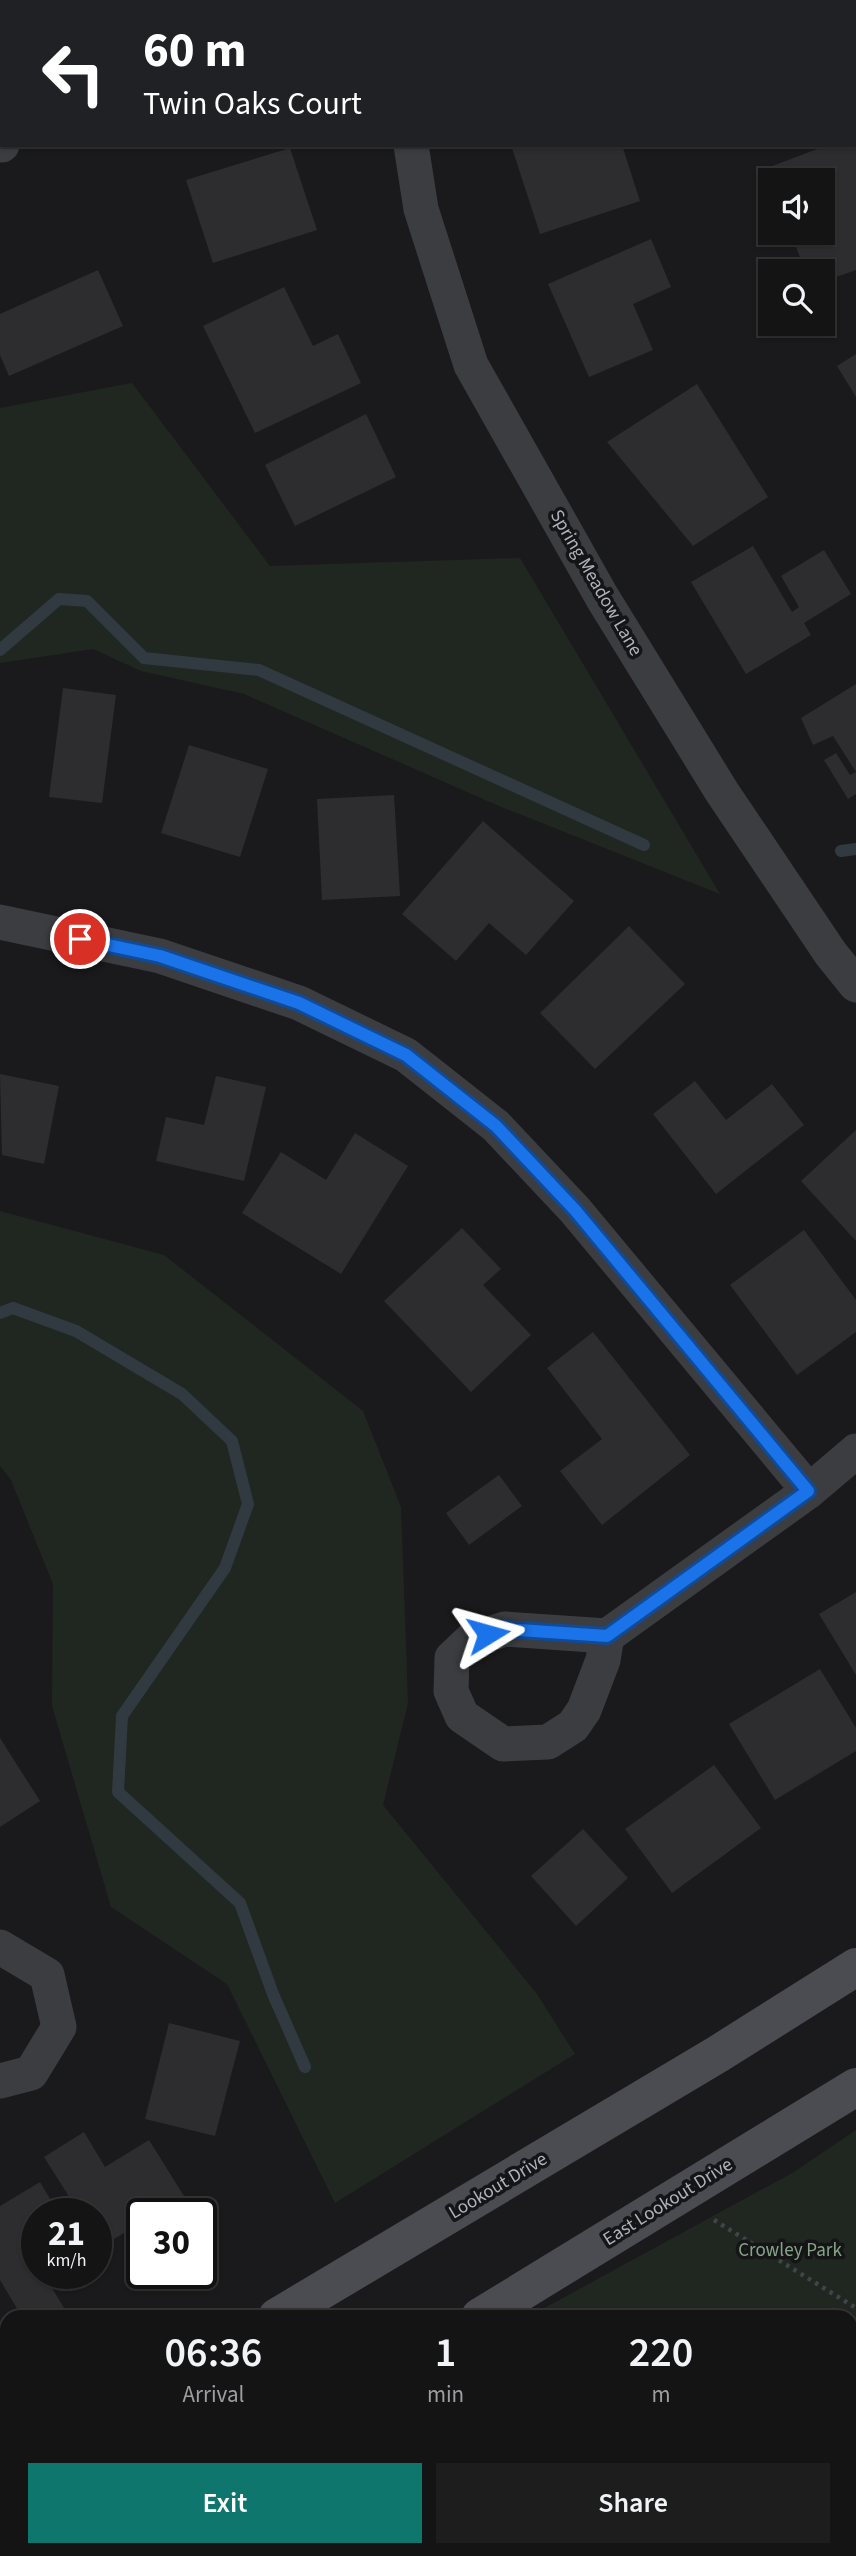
<!DOCTYPE html>
<html lang="en">
<head>
<meta charset="utf-8">
<style>
	:root { --surface:#141415; --page:#1d1d1e; --text:#f1f3f6; --muted:#9d9ea0; --line:#333334; --accent:#0f766e }
	body { margin:0; font-family:"Source Sans 3",sans-serif; background:var(--page); color:var(--text); height:100vh; display:flex; flex-direction:column; font-size:26px; white-space:nowrap }
	* { box-sizing:border-box; margin:0 }
	p { font-size:23px; color:var(--muted) }
	.icon { flex:none; width:38px; height:38px; fill:none; stroke:currentColor; stroke-width:2; stroke-linecap:round; stroke-linejoin:round }
	.map { position:relative; flex:1; overflow:hidden }
	.drawer { position:absolute; left:0px; top:2310px; width:858px; height:247px; display:flex; flex-direction:column; background:var(--surface); border-radius:21px 21px 0 0; box-shadow:0 2px 5px #0004,0 0 0 2px var(--line) }
	.drawer>* { flex:none }
	.hud { position:absolute; left:0px; top:0px; width:858px; height:147px; box-shadow:0 2px 5px #0004,0 0 0 2px var(--line); background:#202124; color:#fff; overflow:hidden }
	.tools { position:absolute; left:758px; top:168px; display:grid; gap:14px }
	.tools a { display:grid; place-items:center; width:77px; height:77px; border-radius:0px; background:var(--surface); box-shadow:0 2px 5px #0004,0 0 0 2px var(--line); font-size:35px }
	.speed { position:absolute; left:21px; top:2198px; display:flex; gap:14px; font-size:35px; font-weight:700; text-align:center }
	.speed>* { display:grid; place-content:center; width:91px; height:91px; border-radius:50%; background:var(--surface); box-shadow:0 2px 5px #0004,0 0 0 2px var(--line); line-height:1 }
	.speed small { font-size:18px; font-weight:400 }
	.speed .limit { border:4px solid #111; border-radius:10px; background:#fff; color:#111 }
	.pin { position:absolute; display:grid; place-items:center; width:60px; height:60px; color:#fff; margin:-30px; border:4px solid #fff; border-radius:50%; box-shadow:0 2px 7px #0007 }
	.me { position:absolute; width:77px; margin:-38px; rotate:82deg; stroke-linejoin:round; filter:drop-shadow(0 0 5px #0008) }
	.turn { display:flex; align-items:center; gap:24px; height:147px; padding:0 28px; font-size:32px }
	.turn .icon { width:91px; height:91px; stroke-width:2.5 }
	.turn b { display:block; font-size:49px; line-height:60px }
	.eta { display:flex; justify-content:space-evenly; align-items:center; height:119px; text-align:center }
	.eta b { font-size:42px; font-weight:600; line-height:49px }
	.button { display:flex; gap:14px; margin-top:auto; padding:14px 28px }
	.button a { flex:1; height:80px; border-radius:0px; background:var(--accent); color:#fff; font-size:28px; font-weight:600; line-height:80px; text-align:center }
	.button a+a { background:var(--page); color:var(--text) }
	.map>svg:first-child { display:block }
	.green { fill:#202721 }
	.lines { fill:none; stroke-linecap:round; stroke-linejoin:round }
	.stream { stroke:#313a40; stroke-width:12 }
	.building { fill:#2d2d30 }
	.path { stroke:#414448; stroke-width:4.5; stroke-dasharray:3.5 5; stroke-linecap:butt }
	.minor { stroke:#3b3d41; stroke-width:35 }
	.tertiary { stroke:#3b3d41; stroke-width:38 }
	.secondary { stroke:#4a4c51; stroke-width:38 }
	.route-casing { stroke:#114b97; stroke-width:18 }
	.route { stroke:#1a73e8; stroke-width:12 }
	.labels { text-anchor:middle; dominant-baseline:central; stroke-width:7; stroke-linejoin:round; paint-order:stroke }
	.street-label { font-size:19px; fill:#aeb2bb; stroke:#151517 }
	.park-label { font-size:19px; fill:#86a487; stroke:#151517 }
</style>
</head>
<body>
<div class="map">
<svg width="856" height="2556" viewBox="0 0 856 2556">
	<rect width="100%" height="100%" fill="#1a1a1c"/>
	<path class="green" d="M132,383l138,183 250,-8 200,336 -221,-88 -255,-112 -103,-23 -48,-22 -93,14v-255z
		M0,1211l164,44 199,156 38,96 7,196 -25,102 154,189 38,60 -240,149 -108,-219 -116,-77 -59,-201 1,-122 -42,-104 -11,-14z
		M856,2130v426h-567l-4,-6h565v-233h-322l266,-145z"/>
	<g class="lines">
		<path class="stream" d="M0,650l59,-51 28,2 57,57 115,12 385,175
			M841,851l15,-2
			M0,1313l13,-5 63,23 106,63 50,47 16,63 -23,64 -103,148 -4,76 122,111 33,91 32,73"/>
	</g>
	<path class="building" d="M511,145h111l18,56 -100,33z
		M828,145h28v125l-34,12v-11h-17l-14,-38h31v-53h-51l-4,-12z
		M290,148l27,82 -104,33 -27,-83z
		M651,239l20,48 -38,17 20,46 -64,27 -41,-93z
		M98,270l25,56 -114,50 -9,-21v-41z
		M284,287l29,59 25,-12 23,49 -106,50 -52,-107z
		M856,354v43l-19,-31z
		M697,384l71,113 -75,49 -86,-104z
		M366,414l30,63 -101,49 -30,-61z
		M753,546l39,66 7,-5 -18,-31 43,-26 27,44 -47,29 7,12 -65,39 -55,-92z
		M856,684v88l-23,-36 -20,9 -12,-27z
		M63,688l53,7 -14,108 -53,-6z
		M189,745l79,24 -28,88 -79,-24z
		M836,753l14,22 6,-3v22l-8,5 -24,-39z
		M394,795l6,101 -78,4 -5,-101z
		M483,821l91,80 -48,54 -37,-32 -33,38 -54,-47z
		M629,926l56,58 -90,85 -55,-56z
		M0,1074l59,12 -15,78 -42,-9z
		M216,1076l50,11 -22,94 -88,-20 10,-44 38,8z
		M695,1081l31,39 46,-36 32,41 -88,69 -63,-80z
		M856,1130v111l-55,-60z
		M355,1133l53,33 -67,108 -99,-61 39,-61 45,28z
		M462,1228l39,41 -18,16 48,50 -60,57 -87,-91z
		M804,1230l52,70v32l-59,43 -67,-90z
		M593,1332l97,123 -88,70 -42,-54 42,-32 -55,-71z
		M499,1475l23,31 -53,39 -23,-32z
		M856,1592v83l-37,-61z
		M820,1669l36,59v23l-81,49 -46,-76z
		M0,1738l40,63 -40,26z
		M714,1765l47,63 -89,65 -47,-64z
		M583,1829l45,49 -52,48 -45,-50z
		M169,2023l71,18 -25,95 -70,-17z
		M84,2132l21,35 44,-27 35,56 -29,18h-13v8l-41,25 -5,-7v-26h-16l-36,-57z
		M40,2182l19,32h-22v59h28l-16,10 15,25 -16,9h-26l-22,-37v-74z"/>
	<g class="lines">
		<path class="path" d="M714,2220l142,88
			M313,2556v-6"/>
		<path class="minor" d="M384,0v2
			M593,2l5,-2
			M0,145h2
			M411,145l10,64 50,156 131,232 120,195 109,162 25,31
			M0,922l160,34 139,47 107,52 90,71 79,84 234,281
			M607,1636l-4,24 -19,50 -11,16 -25,16 -45,2 -41,-28 -11,-25 1,-33 19,-18 34,-11 102,7 202,-145 47,-40
			M0,1947l47,28 12,52 -28,46 -31,8"/>
		<path class="tertiary" d="M240,2550l4,6"/>
		<path class="secondary" d="M277,2317l441,-263 138,-87
			M480,2317l376,-230
			M0,2473l7,-4
			M51,2556l11,-6"/>
	</g>
	<g class="lines">
		<g class="route-casing">
			<path id="route" d="M80,939l80,17 139,47 107,52 90,71 79,84 233,281 -201,145 -102,-7 -17,5"/>
		</g>
		<use href="#route" class="route"/>
	</g>
	<g class="labels">
		<g class="street-label">
			<text transform="translate(596 583) rotate(60)">Spring Meadow Lane</text>
			<text transform="translate(498 2186) rotate(-31)">Lookout Drive</text>
			<text transform="translate(668 2202) rotate(-32)">East Lookout Drive</text>
		</g>
		<g class="park-label">
			<text x="790" y="2250">Crowley Park</text>
		</g>
	</g>
</svg>
<div class="tools">
<a><svg class="icon" aria-label="sound" viewBox="0 0 24 24"><path d="M4 9h4l5-4v14l-5-4H4zM17 9q2 3 0 6"/></svg></a>
<a><svg class="icon" aria-label="search" viewBox="0 0 24 24"><circle cx="10" cy="10" r="6"/><path d="M15 15l6 6"/></svg></a>
</div>
<div class="speed"><div>21<small>km/h</small></div><div class="limit">30</div></div>
<div class="pin" style="left:80px;top:939px;background:#d93025"><svg class="icon" aria-label="arrive" viewBox="0 0 24 24"><path d="M6 21V4h12l-3 4 3 4H6"/></svg></div>
<svg class="me" style="left:488px;top:1634px" viewBox="-20 -20 40 40"><path d="M0-17L14 15 0 8-14 15z" fill="#1a73e8" stroke="#fff" stroke-width="4"/></svg>
<div class="hud">
<div class="turn"><svg class="icon" aria-label="left" viewBox="0 0 24 24"><path d="M17 20v-9H6M10 6l-5 5 5 5"/></svg><div><b>60 m</b>Twin Oaks Court</div></div>
</div>
<section class="drawer">
<div class="eta">
<div><b>06:36</b><p>Arrival</p></div>
<div><b>1</b><p>min</p></div>
<div><b>220</b><p>m</p></div>
</div>
<div class="button"><a>Exit</a><a>Share</a></div>
</section>
</div>
</body>
</html>
